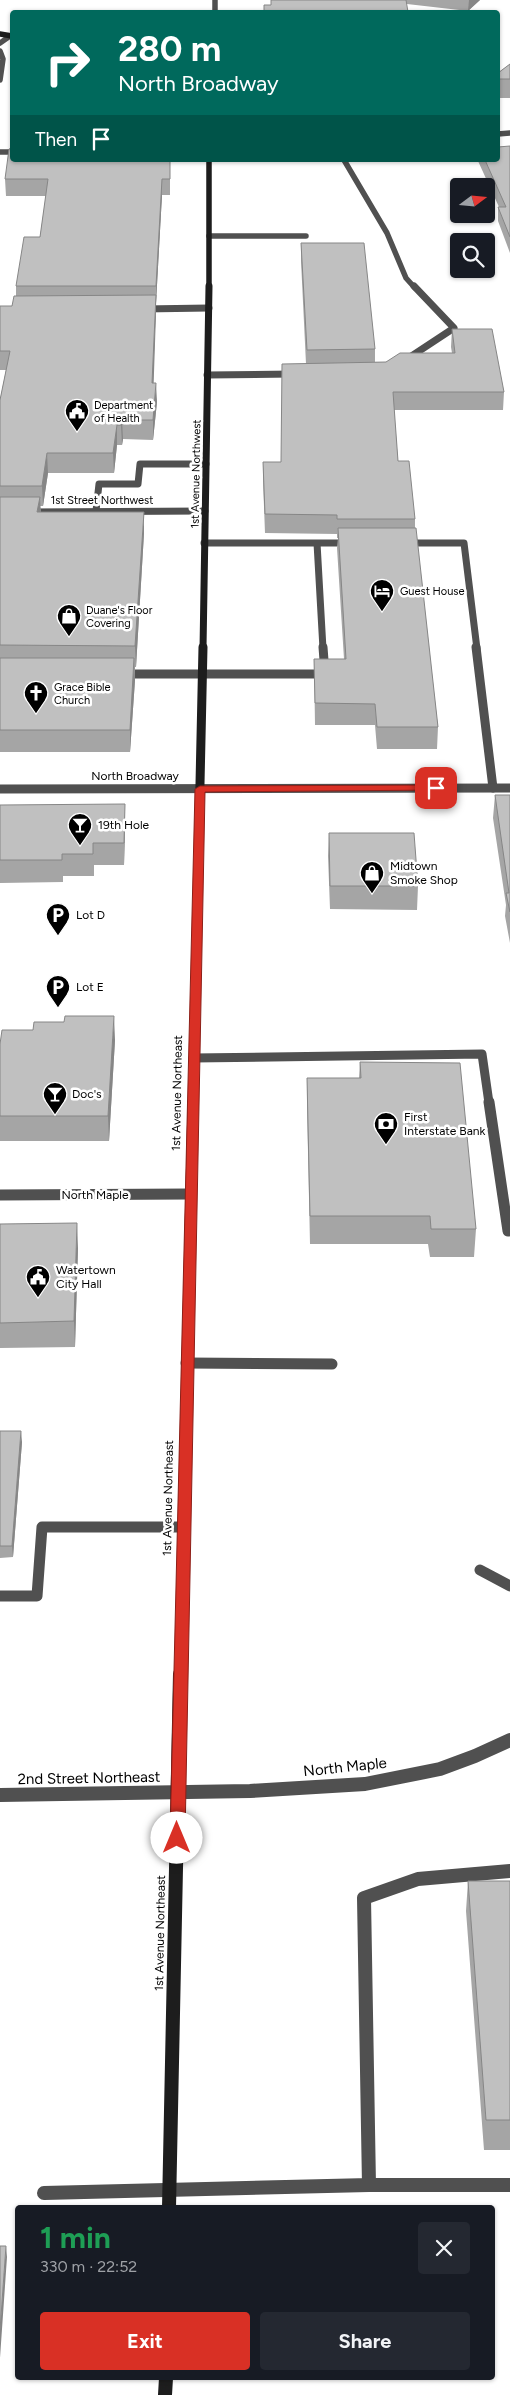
<!DOCTYPE html>
<html lang="en">
<head>
<meta charset="utf-8">
<style>
	:root { --surface:#171b24; --page:#242831; --text:#f1f3f6; --muted:#9ea1a6; --accent:#d93025 }
	body { margin:0; font-family:Figtree,sans-serif; background:var(--page); color:var(--text); height:100vh; display:flex; flex-direction:column; font-size:19px; white-space:nowrap }
	* { box-sizing:border-box; margin:0 }
	p { font-size:16px; color:var(--muted) }
	.icon { flex:none; width:28px; height:28px; fill:none; stroke:currentColor; stroke-width:2; stroke-linecap:round; stroke-linejoin:round }
	.map { position:relative; flex:1; overflow:hidden }
	.sheet { position:absolute; left:15px; top:2205px; width:480px; height:175px; display:flex; flex-direction:column; background:var(--surface); border-radius:5px; box-shadow:0 1px 4px #0004 }
	.sheet>* { flex:none }
	.hud { position:absolute; left:10px; top:10px; width:490px; height:152px; border-radius:5px; box-shadow:0 1px 4px #0004; background:#00695c; color:#fff; overflow:hidden }
	.needle { width:32px; rotate:74deg }
	.tools { position:absolute; left:450px; top:178px; display:grid; gap:10px }
	.tools a { display:grid; place-items:center; width:45px; height:45px; border-radius:5px; background:var(--surface); box-shadow:0 1px 4px #0004; font-size:25px }
	.pin { position:absolute; display:grid; place-items:center; width:42px; height:42px; color:#fff; margin:-21px; border-radius:10px; box-shadow:0 2px 8px #0006 }
	.me { position:absolute; width:55px; margin:-28px; rotate:0deg; stroke-linejoin:round; filter:drop-shadow(0 0 4px #0008) }
	.turn { display:flex; align-items:center; gap:18px; height:105px; padding:0 25px; font-size:22px }
	.turn .icon { width:65px; height:65px; stroke-width:2.5 }
	.turn b { display:block; font-size:35px; line-height:42px }
	.then { display:flex; align-items:center; height:48px; padding:0 25px; background:#0003; gap:10px; font-size:19px }
	.round { display:grid; place-items:center; flex:none; width:52px; height:52px; border-radius:5px; background:var(--page) }
	.headline { display:flex; align-items:center; justify-content:space-between; height:85px; padding:0 25px }
	h1 { font-size:30px; font-weight:700; line-height:38px; color:#1e9e55 }
	.cta { display:flex; gap:10px; margin-top:auto; padding:10px 25px }
	.cta a { flex:1; height:58px; border-radius:5px; background:var(--accent); color:#fff; font-size:20px; font-weight:700; line-height:58px; text-align:center }
	.cta a+a { background:var(--page); color:var(--text) }
	.map>svg:first-child { display:block }
	.lines { fill:none; stroke-linecap:round; stroke-linejoin:round }
	.service-far4 { stroke:#505050; stroke-width:5.5 }
	.service-far3 { stroke:#505050; stroke-width:7 }
	.service-far2 { stroke:#505050; stroke-width:9 }
	.service-far1 { stroke:#505050; stroke-width:11 }
	.service { stroke:#505050; stroke-width:14 }
	.minor-far2 { stroke:#505050; stroke-width:5.5 }
	.minor-far1 { stroke:#505050; stroke-width:7 }
	.minor { stroke:#505050; stroke-width:11 }
	.tertiary-far2 { stroke:#505050; stroke-width:5.5 }
	.tertiary-far1 { stroke:#505050; stroke-width:9 }
	.tertiary { stroke:#505050; stroke-width:14 }
	.secondary-far4 { stroke:#1d1d1d; stroke-width:5.5 }
	.secondary-far3 { stroke:#1d1d1d; stroke-width:7 }
	.secondary-far2 { stroke:#1d1d1d; stroke-width:9 }
	.secondary-far1 { stroke:#1d1d1d; stroke-width:11 }
	.secondary { stroke:#1d1d1d; stroke-width:14 }
	.wall { fill:#a5a5a5 }
	.shaded-wall { fill:#868686 }
	.building { fill:#c0c0c0; stroke:#868686 }
	.route { fill:#d93025; stroke:#8d1f18 }
	.labels { text-anchor:middle; dominant-baseline:central; stroke-width:5; stroke-linejoin:round; paint-order:stroke }
	.far-poi-label { font-size:11px; fill:#000; stroke:#fff; text-anchor:start }
	.far-street-label { font-size:11px; fill:#000; stroke:#fff }
	.street-label { font-size:12px; fill:#000; stroke:#fff }
	.poi-label { font-size:12px; fill:#000; stroke:#fff; text-anchor:start }
	.near-street-label { font-size:15px; fill:#000; stroke:#fff }
</style>
</head>
<body>
<div class="map">
<svg width="510" height="2395" viewBox="0 0 510 2395">
	<rect width="100%" height="100%" fill="#fff"/>
	<g class="lines">
		<path class="service-far4" d="M0,43l10,-7
			M0,51l3,8 -3,21
			M344,160l43,73 19,45 9,10
			M209,236h97"/>
		<path class="service-far3" d="M407,359l47,-31 -40,-42
			M207,375l87,-1
			M96,511l3,-27h39l2,-20h66
			M204,543h146
			M317,543l6,106
			M404,543h60l13,106"/>
		<path class="service-far2" d="M476,647l17,141
			M123,674h202l-2,-27
			M193,1058l289,-4 7,49"/>
		<path class="service-far1" d="M489,1102l19,129
			M186,1363l146,1
			M480,1570l30,16
			M0,1596h37l5,-69h141"/>
		<path class="service" d="M369,2185l-5,-287 54,-19 92,-8
			M44,2193l325,-8h141"/>
		<path class="minor-far2" d="M215,0v12"/>
		<path class="minor-far1" d="M143,309l66,-1
			M28,512l177,-1"/>
		<path class="minor" d="M0,1195l190,-1"/>
		<path class="tertiary-far2" d="M498,134l12,-1
			M0,152h12"/>
		<path class="tertiary-far1" d="M0,789l510,-1"/>
		<path class="tertiary" d="M0,1795l250,-4 115,-7 75,-15 35,-13 35,-16"/>
		<path class="secondary-far4" d="M0,34l12,2
			M209,160v128"/>
		<path class="secondary-far3" d="M203,649l6,-363"/>
		<path class="secondary-far2" d="M193,1103l10,-456"/>
		<path class="secondary-far1" d="M180,1675l13,-573"/>
		<path class="secondary" d="M169,2208l11,-534
			M165,2395l1,-17"/>
	</g>
	<path class="wall" d="M271,0h209l-12,11 -61,-7 -136,1z
		M510,64v34h-12v-25z
		M510,146v107l-12,-32v-14h1l-21,-46v-1h20z
		M170,160v35h-8l-6,108 -3,80 4,19 -4,38 -30,-1 -1,6h-5l-3,28h-66l-5,33h-3l1,6 103,21 -8,134h-1v13l-5,72h-130v-352l6,-30h-6v-64h12l4,-10v-10l24,-49 6,-41h-40l-1,-17z
		M301,243l74,106v13h11l66,-9 -1,-6 1,-18 52,63 -1,18h-109l4,51 17,58v9l23,199 -1,22h-60l-2,-24h-60l-1,-66h30l-7,-111 1,-10h-1v-4l-72,-1 -2,-53v-18h18l25,-98 -5,-103z
		M495,795h15v148l-5,-27 1,-11 -13,-87z
		M0,805l125,21 -1,39h-30v11h-31v6l-63,1z
		M329,833l89,53 -1,24 -87,-1 -2,-53z
		M64,1022l51,18 -6,101h-109v-97l33,-14z
		M360,1062l116,167 -2,28h-44l-2,-13h-118l-3,-138v-28h52z
		M0,1224l78,24 -3,99 -75,1z
		M0,1431l22,11 -9,115 -13,1z
		M468,1881h42v269h-26l-18,-239z"/>
	<path class="shaded-wall" d="M469,0h11l-12,11z
		M162,179v16l-6,108v-17z
		M156,295v19l-3,88 -1,-19z
		M156,383l1,19 -4,38v-20z
		M122,420l1,19 -1,6 -1,-20z
		M117,425v20l-3,28 -1,-20z
		M47,453l1,20 -5,33 -1,-20z
		M40,497l1,20 -4,-5z
		M144,512v21l-8,134 -1,-21z
		M134,658l1,22 -5,72v-22z
		M125,804v22l-1,39v-22z
		M114,1016l1,24 -6,101 -1,-25z
		M77,1223l1,25 -3,99 -1,-26z
		M21,1431l1,11 -9,115 -1,-11z
		M6,2246l1,11 -7,101v-28z"/>
	<path class="building" d="M271,0h135l2,12h-144v-7h7z
		M510,64v15h-12v-6z
		M510,146v91l-12,-30h8l-21,-47h13v-13z
		M12,148v12h158v19h-8l-6,107h-140l8,-49h16l8,-58h-43l4,-30z
		M301,243h63l11,106 -68,1z
		M156,295l-4,88h4l-3,37h-31l-1,5h-4l-4,28h-66l-5,33h-42v-86l10,-49h-10v-45h12l2,-10z
		M452,329h40l12,63h-111l5,69h11l6,58h-78v-4l-72,-1 -2,-52h18l1,-98 104,-2 14,-9h55z
		M0,497h40l-3,15h107l-9,134 -135,-1z
		M338,528h78l22,199h-61l-2,-23 -60,-1 -1,-44h32z
		M0,658h134l-4,72h-130z
		M495,795h15v117l-4,-19h3z
		M125,804l-1,39h-31v11h-31v6h-62v-55z
		M329,833h85l4,53h-88z
		M65,1016h49l-6,100h-108v-72l2,-14h31l1,-8h30z
		M360,1062l100,1 16,166h-45l-1,-13h-120l-3,-138h54z
		M77,1223l-3,98 -74,2v-99z
		M0,1431h21l-9,115h-12z
		M468,1881h42v239h-24z
		M0,2246h6l-6,84z"/>
	<path class="route" d="M436,785l4,1v4l-235,2 -20,1046 -3,5h-10l-2,-5 25,-1049 5,-3z"/>
	<defs>
		<g id="civic-pin" transform="scale(1.25)"><path d="M0 17L-7.5 6A9.5 9.5 0 1 1 7.5 6Z" fill="#000" stroke="#fff"/><path d="M-.6-6.5H3V-4.5H.6V-3L4-1V1h2V6H-6V1h2V-1L-.6-3ZM-1.2 2.5V6h2.4V2.5Z" fill="#fff"/></g>
		<g id="hotel-pin" transform="scale(1.25)"><path d="M0 17L-7.5 6A9.5 9.5 0 1 1 7.5 6Z" fill="#000" stroke="#fff"/><path d="M-6-4.5h1.5V1H6V5H4.5V3h-9V5H-6ZM-4 0a1.8 1.8 0 1 1 3.6 0ZM.5 0V-2.5h3Q6-2.5 6 0Z" fill="#fff"/></g>
		<g id="shop-pin" transform="scale(1.25)"><path d="M0 17L-7.5 6A9.5 9.5 0 1 1 7.5 6Z" fill="#000" stroke="#fff"/><path d="M-5-2.5h2.3a2.7 3.5 0 0 1 5.4 0H5L5.5 6h-11ZM-1.5-2.5h3a1.5 2.3 0 0 0-3 0Z" fill="#fff"/></g>
		<g id="church-pin" transform="scale(1.25)"><path d="M0 17L-7.5 6A9.5 9.5 0 1 1 7.5 6Z" fill="#000" stroke="#fff"/><path d="M-1.2-6h2.4v3.5h3.3v2.4h-3.3V6h-2.4V-.1h-3.3v-2.4h3.3Z" fill="#fff"/></g>
		<g id="bar-pin" transform="scale(1.25)"><path d="M0 17L-7.5 6A9.5 9.5 0 1 1 7.5 6Z" fill="#000" stroke="#fff"/><path d="M-6-5H6L.8 .8V4.5H3.5V6h-7V4.5H-.8V.8Z" fill="#fff"/></g>
		<g id="parking-pin" transform="scale(1.25)"><path d="M0 17L-7.5 6A9.5 9.5 0 1 1 7.5 6Z" fill="#000" stroke="#fff"/><path d="M-3.5-5.5H1a3.5 3.5 0 0 1 0 7H-1V5.5H-3.5ZM-1-3.4V-.6H.8a1.4 1.4 0 0 0 0-2.8Z" fill="#fff"/></g>
		<g id="bank-pin" transform="scale(1.25)"><path d="M0 17L-7.5 6A9.5 9.5 0 1 1 7.5 6Z" fill="#000" stroke="#fff"/><path d="M-6-4H6V4H-6ZM0-2.3a2.3 2.3 0 1 0 0 4.6a2.3 2.3 0 1 0 0-4.6Z" fill="#fff"/></g>
	</defs>
	<g fill-rule="evenodd">
		<use href="#civic-pin" x="77" y="411"/>
		<use href="#hotel-pin" x="382" y="591"/>
		<use href="#shop-pin" x="69" y="616"/>
		<use href="#church-pin" x="36" y="693"/>
		<use href="#bar-pin" x="80" y="825"/>
		<use href="#shop-pin" x="372" y="873"/>
		<use href="#parking-pin" x="58" y="915"/>
		<use href="#parking-pin" x="58" y="987"/>
		<use href="#bar-pin" x="55" y="1094"/>
		<use href="#bank-pin" x="386" y="1124"/>
		<use href="#civic-pin" x="38" y="1277"/>
	</g>
	<g class="labels">
		<g class="far-poi-label">
			<text x="94" y="405">Department<tspan x="94" dy="13">of Health</tspan></text>
			<text x="400" y="591">Guest House</text>
			<text x="86" y="610">Duane's Floor<tspan x="86" dy="13">Covering</tspan></text>
			<text x="54" y="687">Grace Bible<tspan x="54" dy="13">Church</tspan></text>
		</g>
		<g class="far-street-label">
			<text transform="translate(196 474) rotate(-89)">1st Avenue Northwest</text>
			<text x="102" y="500">1st Street Northwest</text>
		</g>
		<g class="street-label">
			<text x="135" y="776">North Broadway</text>
			<text transform="translate(177 1093) rotate(-89)">1st Avenue Northeast</text>
			<text x="95" y="1195">North Maple</text>
			<text transform="translate(168 1498) rotate(-89)">1st Avenue Northeast</text>
			<text transform="translate(160 1933) rotate(-89)">1st Avenue Northeast</text>
		</g>
		<g class="poi-label">
			<text x="98" y="825">19th Hole</text>
			<text x="390" y="866">Midtown<tspan x="390" dy="14">Smoke Shop</tspan></text>
			<text x="76" y="915">Lot D</text>
			<text x="76" y="987">Lot E</text>
			<text x="72" y="1094">Doc's</text>
			<text x="404" y="1117">First<tspan x="404" dy="14">Interstate Bank</tspan></text>
			<text x="56" y="1270">Watertown<tspan x="56" dy="14">City Hall</tspan></text>
		</g>
		<g class="near-street-label">
			<text transform="translate(345 1767) rotate(-6)">North Maple</text>
			<text transform="translate(89 1778) rotate(-1)">2nd Street Northeast</text>
		</g>
	</g>
</svg>
<div class="tools">
<a><svg class="needle" viewBox="-14 -14 28 28"><path d="M0-13l5 13h-10z" fill="#e53935"/><path d="M0 13l5-13h-10z" fill="#9ea1a6"/></svg></a>
<a><svg class="icon" aria-label="search" viewBox="0 0 24 24"><circle cx="10" cy="10" r="6"/><path d="M15 15l6 6"/></svg></a>
</div>
<div class="pin" style="left:436px;top:788px;background:#d93025"><svg class="icon" aria-label="arrive" viewBox="0 0 24 24"><path d="M6 21V4h12l-3 4 3 4H6"/></svg></div>
<svg class="me" style="left:177px;top:1838px" viewBox="-20 -20 40 40"><circle r="19" fill="#fff"/><path d="M0-13L10 11 0 6-10 11z" fill="#d93025"/></svg>
<div class="hud">
<div class="turn"><svg class="icon" aria-label="right" viewBox="0 0 24 24"><path d="M7 20v-9h11M14 6l5 5-5 5"/></svg><div><b>280 m</b>North Broadway</div></div>
<div class="then">Then<svg class="icon" aria-label="arrive" viewBox="0 0 24 24"><path d="M6 21V4h12l-3 4 3 4H6"/></svg></div>
</div>
<section class="sheet">
<div class="headline"><div><h1>1 min</h1><p>330 m · 22:52</p></div><a class="round"><svg class="icon" aria-label="close" viewBox="0 0 24 24"><path d="M6 6l12 12M18 6L6 18"/></svg></a></div>
<div class="cta"><a>Exit</a><a>Share</a></div>
</section>
</div>
</body>
</html>
